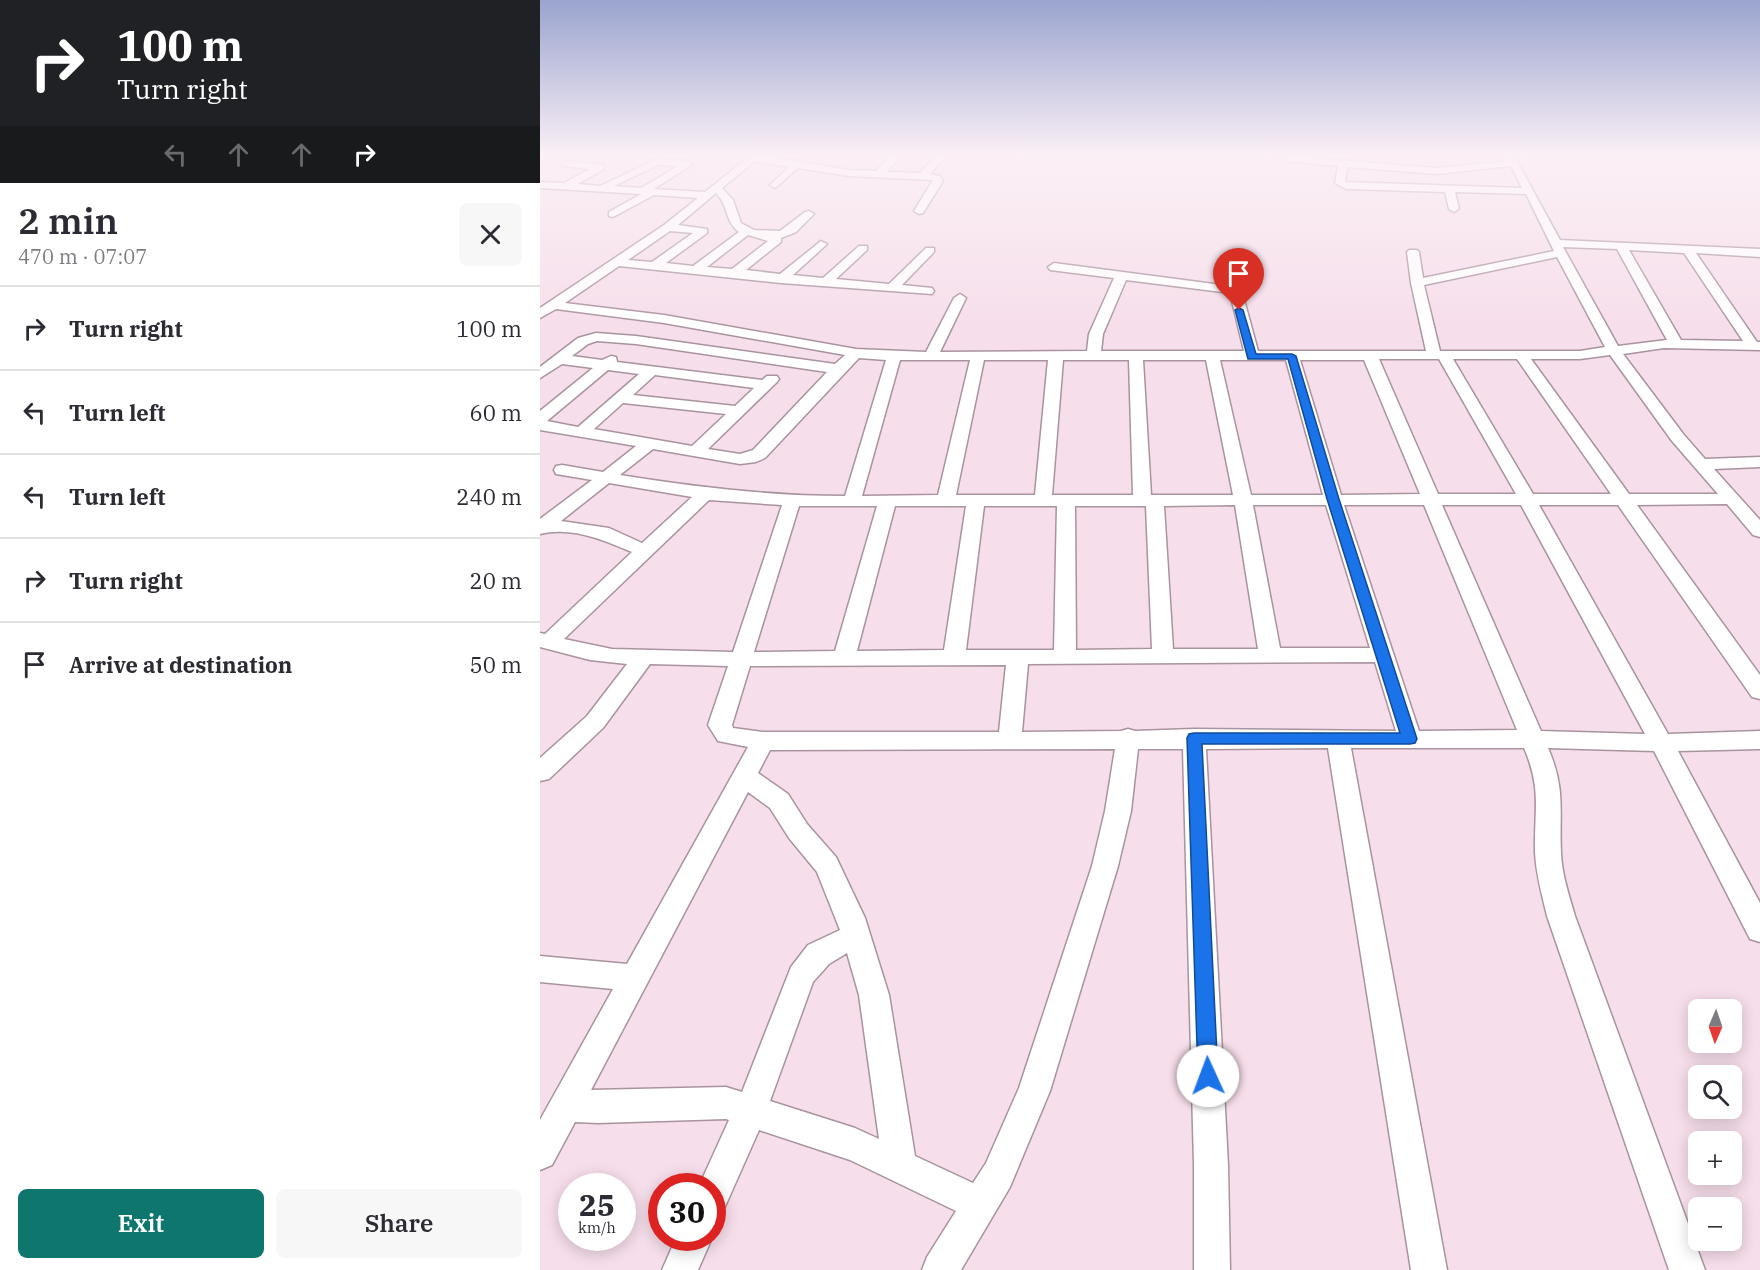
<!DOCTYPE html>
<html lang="en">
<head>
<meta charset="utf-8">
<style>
	:root { --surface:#fff; --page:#f7f7f7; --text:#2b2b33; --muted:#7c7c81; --line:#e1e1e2; --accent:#0f766e }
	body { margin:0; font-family:"IBM Plex Serif",serif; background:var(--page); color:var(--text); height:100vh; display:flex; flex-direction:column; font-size:22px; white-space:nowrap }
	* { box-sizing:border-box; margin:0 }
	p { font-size:20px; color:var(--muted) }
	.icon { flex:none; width:33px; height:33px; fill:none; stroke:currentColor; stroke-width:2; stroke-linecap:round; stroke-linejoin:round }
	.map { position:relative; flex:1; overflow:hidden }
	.panel { display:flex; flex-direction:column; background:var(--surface); width:540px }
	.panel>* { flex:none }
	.guide { background:#202124; color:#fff; overflow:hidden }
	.needle { width:39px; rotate:182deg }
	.buttons { position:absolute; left:1148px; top:999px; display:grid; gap:12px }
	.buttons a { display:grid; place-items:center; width:54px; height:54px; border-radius:9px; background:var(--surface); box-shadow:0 3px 15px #0003; font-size:30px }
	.speed { position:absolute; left:18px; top:1173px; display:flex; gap:12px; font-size:30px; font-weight:700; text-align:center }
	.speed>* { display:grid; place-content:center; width:78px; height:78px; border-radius:50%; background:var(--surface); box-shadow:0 3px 15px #0003; line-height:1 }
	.speed small { font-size:15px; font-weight:400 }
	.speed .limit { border:9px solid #d22; background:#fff; color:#111 }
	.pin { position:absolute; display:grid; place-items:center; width:51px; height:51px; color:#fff; margin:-62px -26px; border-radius:50% 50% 50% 0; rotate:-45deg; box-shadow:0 0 6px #0007 }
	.pin .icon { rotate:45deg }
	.me { position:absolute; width:66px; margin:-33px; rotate:358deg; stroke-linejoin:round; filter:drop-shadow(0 0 4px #0008) }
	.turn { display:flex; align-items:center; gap:21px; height:126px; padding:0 18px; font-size:27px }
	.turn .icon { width:78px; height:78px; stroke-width:2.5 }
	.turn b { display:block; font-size:42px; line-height:51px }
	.lanes { display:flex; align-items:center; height:57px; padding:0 18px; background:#0003; justify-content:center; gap:30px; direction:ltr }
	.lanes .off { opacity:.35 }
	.round { display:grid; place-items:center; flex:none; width:63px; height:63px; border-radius:9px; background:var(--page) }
	.summary { display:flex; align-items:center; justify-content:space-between; height:102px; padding:0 18px }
	h1 { font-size:36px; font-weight:600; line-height:45px }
	.primary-button { display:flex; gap:12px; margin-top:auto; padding:12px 18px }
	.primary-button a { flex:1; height:69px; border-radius:9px; background:var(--accent); color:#fff; font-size:24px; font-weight:600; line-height:69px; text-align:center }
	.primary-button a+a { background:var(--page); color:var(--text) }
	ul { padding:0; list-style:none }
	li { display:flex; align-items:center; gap:18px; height:84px; padding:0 18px; border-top:2px solid var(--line) }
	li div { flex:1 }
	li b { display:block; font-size:22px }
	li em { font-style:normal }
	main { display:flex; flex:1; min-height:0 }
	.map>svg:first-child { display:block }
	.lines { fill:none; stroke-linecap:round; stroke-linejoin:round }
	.minor-casing { stroke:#a9939e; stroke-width:3 }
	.minor { fill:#fff; fill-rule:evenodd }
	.route { fill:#1a73e8; stroke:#114b97; stroke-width:1.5 }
</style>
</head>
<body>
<main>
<section class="panel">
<div class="guide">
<div class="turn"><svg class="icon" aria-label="right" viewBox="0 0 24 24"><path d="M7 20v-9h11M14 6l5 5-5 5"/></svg><div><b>100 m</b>Turn right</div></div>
<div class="lanes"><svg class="icon off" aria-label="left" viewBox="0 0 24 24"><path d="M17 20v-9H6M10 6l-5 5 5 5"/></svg><svg class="icon off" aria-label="ahead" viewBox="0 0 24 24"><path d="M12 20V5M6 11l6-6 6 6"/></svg><svg class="icon off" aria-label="ahead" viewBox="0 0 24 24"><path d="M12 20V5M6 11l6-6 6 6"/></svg><svg class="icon" aria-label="right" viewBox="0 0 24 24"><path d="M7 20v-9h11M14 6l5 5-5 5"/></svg></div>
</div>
<div class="summary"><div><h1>2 min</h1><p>470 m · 07:07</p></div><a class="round"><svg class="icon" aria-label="close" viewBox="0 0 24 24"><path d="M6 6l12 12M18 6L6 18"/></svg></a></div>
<ul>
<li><svg class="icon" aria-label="right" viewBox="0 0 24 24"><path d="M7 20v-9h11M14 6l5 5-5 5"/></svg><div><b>Turn right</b></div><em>100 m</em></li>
<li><svg class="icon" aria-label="left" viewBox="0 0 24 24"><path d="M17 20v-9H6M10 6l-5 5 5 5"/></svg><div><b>Turn left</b></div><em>60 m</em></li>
<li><svg class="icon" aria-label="left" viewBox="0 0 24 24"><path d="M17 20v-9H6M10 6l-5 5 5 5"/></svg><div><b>Turn left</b></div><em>240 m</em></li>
<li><svg class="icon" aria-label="right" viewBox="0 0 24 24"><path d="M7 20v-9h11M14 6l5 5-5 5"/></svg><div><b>Turn right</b></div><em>20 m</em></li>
<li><svg class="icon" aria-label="arrive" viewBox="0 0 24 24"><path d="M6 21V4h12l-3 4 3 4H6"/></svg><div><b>Arrive at destination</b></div><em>50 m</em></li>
</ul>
<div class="primary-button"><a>Exit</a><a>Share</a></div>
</section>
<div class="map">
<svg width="1220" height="1270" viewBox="0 0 1220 1270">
	<rect width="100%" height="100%" fill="#f6deea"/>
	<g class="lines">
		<g class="minor-casing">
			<path id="minor" d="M0,154h13l-13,7z
				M213,154l96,16 27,1 17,-17h9l-15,18 33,1 16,-17h6l2,2 -14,16 10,2 3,5 -20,32 -4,1 -5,-3 19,-31 -84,-4 -51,-8 -23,20 -5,-3 19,-18 -34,-6 -33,27 11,12 8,23 13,7 26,1 25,-19 4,-1 5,3 -18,18 -15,6v4l-35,28 34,4 41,-33 6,3 -2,2 -32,29 30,3 36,-32h8v4l-31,29 53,5 37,-36h8v4l-32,33 30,3 2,3 -2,3 -151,-11 -162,-17 -54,37 99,12 192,34 70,3 28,-54 6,-4 6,4 -26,54 147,-1 2,-17 25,-56 -64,-8 -2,-3 6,-4 183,24 5,5 16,59h168l-15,-68 -4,-31 2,-2h8l2,2 4,26 131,-27 -28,-57 -71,-2 4,17 -5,3 -5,-3 -4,-17 -99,-3 -11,-6 3,-17 -54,-5 -2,-2 5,-3 150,12 71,-7 -3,-7h8l47,86 200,9v8l-64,-4 61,89h3v8l-96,-2 -41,6 61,81 21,24 55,-2v10l-46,2 46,51v17l-7,-2 -26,-31 -90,1 123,170v24l-8,-2 -134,-192h-79l129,229 92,-3v18l-82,2 82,152v39l-10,-3 -96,-188 -106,-3c18,41 11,63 13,105 1,22 8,42 14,63l130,354h-36l-122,-354c-5,-21 -11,-42 -12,-64 -1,-41 7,-63 -11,-104h-173l96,522h-36l-83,-522 -122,1 22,416 2,105h-36v-105l-11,-416h-45l-7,62 -13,55 -68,225 -40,96 -49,83h-39l5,-13 29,-46 -106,-51 -91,-30 -35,79 -12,5v-28h-13l30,-66 -3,-1 -128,4 -23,-1 -23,43 -12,5v-50l73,-131 -73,-7v-26l87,8 121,-217 -30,-6 -10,-16 20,-59 -78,-2 -47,64 -54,51 -9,2v-23l47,-42 40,-52 -37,-4 -50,-13v-14l5,1 87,-82c-28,-12 -61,-26 -92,-18v-15l52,-39 -36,-6 -2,-4 2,-4 6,-1 41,7 33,-26 -96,-16v-19l53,-43 -31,-4 -22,14v-11l38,-29 18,-5 40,3 199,28 10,-9 -181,-32 -108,-14 -16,9v-10l124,-83 34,-27 -44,-3 -41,22 -4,-1v-4l32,-18 -101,-6v-6l24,1 26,-14 -26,-3 -2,-2 5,-3 37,4v4l-26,15 22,2 57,-27 31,2 5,3 -39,25 51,3zM118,165l20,1 -37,22 -27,-2zM971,166l11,22 -177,-6 2,-15 90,7zM176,193c12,11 9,29 23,39l-46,34 -27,-3 41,-30v-4l-29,-4zM130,231l23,2 -41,29 -24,-2zM208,235l20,6 -36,28 -25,-2zM1023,247l54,2 50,91 -49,6zM1089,250l55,3 59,88 -62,-1zM1017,257l48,90 -25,4h-140l-16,-66zM586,280l104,13 14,58h-143l2,-17zM57,341l39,3 191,28 -74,78 -13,4 -32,-5 69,-67 2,-3 -2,-3h-10l-5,4 -145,-18 -1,-5 -5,-1 -9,4 -30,-4 16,-12zM1070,355l62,86 46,53h-89l-98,-135h49zM319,358l27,2 -41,136c-76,0 -150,-9 -225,-21l33,-26 87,15 16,-2 9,-4zM839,359h60l77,135h-78zM913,359h64l94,135h-78zM360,360h70l-32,135 -76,1zM444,360h64l-13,135h-79zM523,360h66l4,135h-81zM603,360h63l27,135h-82zM680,360h66l37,135h-72zM760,360h64l56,134 -79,1zM68,370l31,4 -61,53 -31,-6zM115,375l99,13 -19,18 -102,-11zM83,403l103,11 -34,32 -98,-17zM69,483l83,14 -50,46 -33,-15 -48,-7zM169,500l73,5 -49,147 -121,-3 -48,-10zM695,505l23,144h-85l-9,-143zM713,505h73l44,143h-90zM804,505h80l93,225 -98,1zM902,505h79l124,229 -104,-3zM259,506h78l-42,145 -81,1zM355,506h71l-22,144 -87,1zM444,506h73l-3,144h-88zM535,506h71l6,143 -76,1zM835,662l21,69 -202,-2 -59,2 -7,-2 -7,2 -99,1 6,-68zM466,665l-7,67h-236l-30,-4 -1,-3 18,-59zM575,749l-10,62 -13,55 -73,222 -33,75 -13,20 -58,-27 -26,-161 -24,-77 -29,-61 -29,-33 -19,-30 -30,-21 12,-23zM208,792l22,16 19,30 28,34 23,58 -32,15 -17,22 -49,125 -16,-5 -135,3zM307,953l12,42 20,144 -24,-11 -85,-27 43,-119 16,-18z
				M136,1238h36l-14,32h-36z"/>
		</g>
		<use href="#minor" class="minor"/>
	</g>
	<linearGradient id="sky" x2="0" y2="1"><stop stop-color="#9aa4cf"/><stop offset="0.47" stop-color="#fbf0f6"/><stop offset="1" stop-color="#fbf0f6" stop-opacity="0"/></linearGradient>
	<rect width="1220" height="331" fill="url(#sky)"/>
	<path class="route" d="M699,308l4,2 13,44h36l4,2 43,143 78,240 -2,4 -5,1h-208l16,332 -3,7 -7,3 -7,-3 -3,-7 -11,-338 2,-4 5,-1h206l-73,-234 -39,-140h-40l-13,-49z"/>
</svg>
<div class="buttons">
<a><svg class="needle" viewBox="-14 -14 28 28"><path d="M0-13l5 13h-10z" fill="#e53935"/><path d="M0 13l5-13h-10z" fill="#7c7c81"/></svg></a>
<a><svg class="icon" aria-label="search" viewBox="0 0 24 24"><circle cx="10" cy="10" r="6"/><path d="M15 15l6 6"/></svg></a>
<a>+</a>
<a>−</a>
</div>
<div class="speed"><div>25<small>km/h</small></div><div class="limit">30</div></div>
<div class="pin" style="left:699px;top:310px;background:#d93025"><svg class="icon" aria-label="arrive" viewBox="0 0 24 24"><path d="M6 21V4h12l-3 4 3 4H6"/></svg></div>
<svg class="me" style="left:668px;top:1076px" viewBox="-20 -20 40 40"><circle r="19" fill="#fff"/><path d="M0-13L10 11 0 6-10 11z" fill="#1a73e8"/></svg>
</div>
</main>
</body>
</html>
